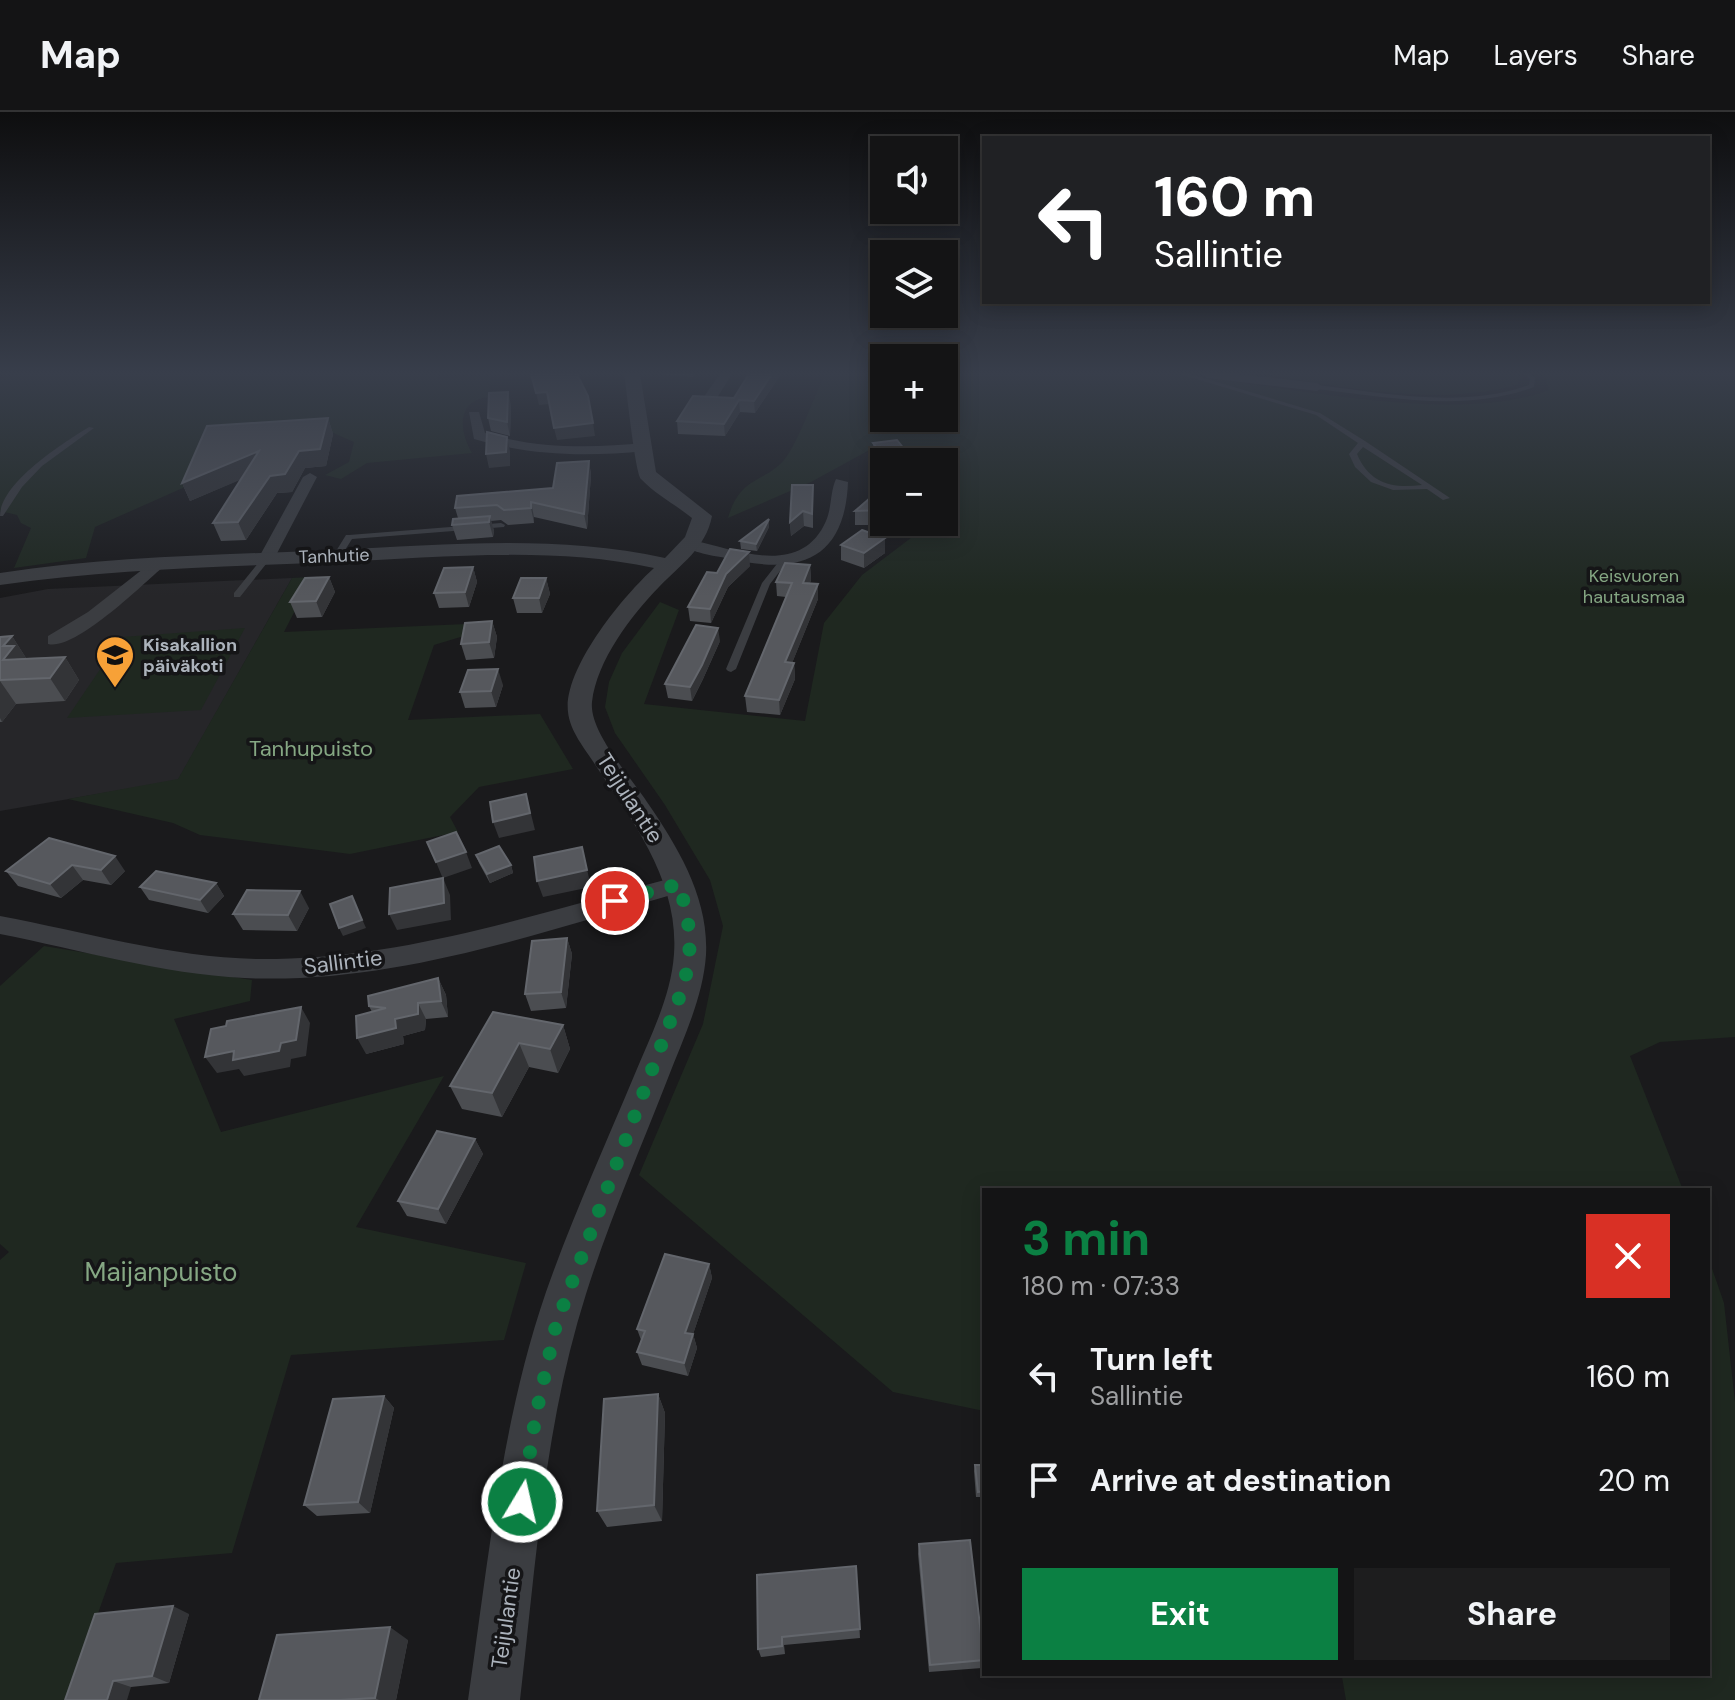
<!DOCTYPE html>
<html lang="en">
<head>
<meta charset="utf-8">
<style>
	:root { --surface:#141415; --page:#1d1d1e; --text:#f1f3f6; --muted:#9d9ea0; --line:#333334; --accent:#0b8043 }
	body { margin:0; font-family:"DM Sans",sans-serif; background:var(--page); color:var(--text); height:100vh; display:flex; flex-direction:column; font-size:30px; white-space:nowrap }
	* { box-sizing:border-box; margin:0 }
	p { font-size:26px; color:var(--muted) }
	.icon { flex:none; width:44px; height:44px; fill:none; stroke:currentColor; stroke-width:2; stroke-linecap:round; stroke-linejoin:round }
	.map { position:relative; flex:1; overflow:hidden }
	.drawer { position:absolute; left:982px; top:1076px; width:728px; height:488px; display:flex; flex-direction:column; background:var(--surface); border-radius:0px; box-shadow:0 4px 20px #0003,0 0 0 2px var(--line) }
	.drawer>* { flex:none }
	.top-card { position:absolute; left:982px; top:24px; width:728px; height:168px; border-radius:0px; box-shadow:0 4px 20px #0003,0 0 0 2px var(--line); background:#202124; color:#fff; overflow:hidden }
	.tools { position:absolute; left:870px; top:24px; display:grid; gap:16px }
	.tools a { display:grid; place-items:center; width:88px; height:88px; border-radius:0px; background:var(--surface); box-shadow:0 4px 20px #0003,0 0 0 2px var(--line); font-size:40px }
	.pin { position:absolute; display:grid; place-items:center; width:68px; height:68px; color:#fff; margin:-34px; border:4px solid #fff; border-radius:50%; box-shadow:0 2px 8px #0007 }
	.me { position:absolute; width:88px; margin:-44px; rotate:9deg; stroke-linejoin:round; filter:drop-shadow(0 0 6px #0008) }
	.turn { display:flex; align-items:center; gap:28px; height:168px; padding:0 40px; font-size:36px }
	.turn .icon { width:104px; height:104px; stroke-width:2.5 }
	.turn b { display:block; font-size:56px; line-height:68px }
	.round { display:grid; place-items:center; flex:none; width:84px; height:84px; border-radius:0px; background:var(--page) }
	.head { display:flex; align-items:center; justify-content:space-between; height:136px; padding:0 40px }
	h1 { font-size:48px; font-weight:700; line-height:60px; color:var(--accent) }
	.action { display:flex; gap:16px; margin-top:auto; padding:16px 40px }
	.action a { flex:1; height:92px; border-radius:0px; background:var(--accent); color:#fff; font-size:32px; font-weight:700; line-height:92px; text-align:center }
	.action a+a { background:var(--page); color:var(--text) }
	ul { padding:0; list-style:none }
	li { display:flex; align-items:center; gap:24px; height:104px; padding:0 40px }
	li div { flex:1 }
	li b { display:block; font-size:30px }
	li em { font-style:normal }
	header { display:flex; align-items:center; gap:48px; box-sizing:border-box; height:112px; padding:0 40px; background:var(--surface); border-bottom:2px solid var(--line) }
	header strong { font-size:38px }
	nav { display:flex; gap:44px; margin-inline-start:auto; font-size:28px }
	.map>svg:first-child { display:block }
	.built { fill:#262629 }
	.green { fill:#1f2820 }
	.lines { fill:none; stroke-linecap:round; stroke-linejoin:round }
	.service { fill:#3b3d41; fill-rule:evenodd }
	.minor { fill:#3b3d41; fill-rule:evenodd }
	.tertiary { fill:#3b3d41; fill-rule:evenodd }
	.wall { fill:#4b4d51 }
	.shaded-wall { fill:#333437 }
	.building { fill:#56585d; stroke:#63666c; stroke-width:2 }
	.route { stroke:#0b8043; stroke-width:14; stroke-dasharray:0 25.2 }
	.labels { text-anchor:middle; dominant-baseline:central; stroke-width:7; stroke-linejoin:round; paint-order:stroke }
	.far-street-label { font-size:18px; fill:#acb3bc; stroke:#151517 }
	.far-park-label { font-size:18px; fill:#85a783; stroke:#151517 }
	.far-poi-label { font-size:18px; font-weight:bold; fill:#acb3bc; stroke:#151517; text-anchor:start }
	.park-label { font-size:22px; fill:#85a783; stroke:#151517 }
	.street-label { font-size:22px; fill:#acb3bc; stroke:#151517 }
	.near-park-label { font-size:26px; fill:#85a783; stroke:#151517 }
</style>
</head>
<body>
<header>
<strong>Map</strong>
<nav><a>Map</a><a>Layers</a><a>Share</a></nav>
</header>
<div class="map">
<svg width="1735" height="1588" viewBox="0 0 1735 1588">
	<rect width="100%" height="100%" fill="#1a1a1c"/>
	<path class="built" d="M292,466l-114,202 -178,31v-213l48,-9z"/>
	<path class="green" d="M16,262h419l3,5 53,-4 -2,22c-33,3 -30,34 -17,56l-105,10 -26,16 -16,-4 24,-13 5,-20 -34,-15 -225,100 -9,31 -72,10 17,-40 -10,-5 -4,-8 -17,-4v-132z
		M825,262h59v44h60v-44c74,0 151,-5 225,0 105,9 285,53 380,16l-4,-16h190v663l-75,5 -30,14 53,134h-699v221l-91,-19 -254,-217 64,-151 20,-98 -13,-46 -45,-75 -50,-72 -10,-26 4,-25 13,-29 38,-51 19,8 -35,94 161,17 19,-98 38,-48 70,-53h12v-68l-60,-12 -73,40 -83,36c12,-42 36,-35 56,-58 13,-15 31,-65 41,-86z
		M1262,262h254l5,3 -4,8c-81,22 -174,2 -255,-11z
		M312,465l-28,55 205,-9 -2,6 -53,16 -26,75 132,-6 33,55 -94,18 -29,30 8,15 -108,22 -150,-19 -27,-12 -105,-24 110,-20 114,-201z
		M245,516l-44,82 -134,8 55,-81z
		M44,834l208,34 -2,21 -76,18 47,113 223,-56 -88,151 170,36 -22,77 -213,15 -59,198 -116,10 -49,137h-67v-440l9,-8 -9,-8v-258z
		M1708,1145l16,46 11,99v298h-389l-4,-23 37,-3h329z"/>
	<g class="lines">
		<path class="service" d="M1180,262h10l130,39 45,28 85,57 -7,2 -16,-11 -34,1 -22,-8 -16,-15 -6,-13 9,-11 -42,-28zM1363,335l59,38c-30,4 -53,-2 -65,-31z
			M1524,262h7l4,4 -1,9c-68,26 -146,10 -217,2l-3,-2 3,-2c68,8 146,24 212,0l1,-5z
			M89,315l5,1 -52,38 -20,21 -19,29h-3c0,-33 63,-73 89,-89z
			M501,411l4,2 -1,2 -152,12 -12,19 -7,-2 13,-21h3z
			M263,445l7,2 -30,38h-6v-4z
			M780,448l7,2 -17,22 -34,85 -5,3 -3,-1 -2,-2 36,-86z"/>
		<path class="minor" d="M720,262h12l-17,27h-10l-2,-3z
			M1201,262h38l78,9 6,4 -6,4 -110,-13z
			M469,300h10l6,21c53,16 106,15 160,10l7,4 -7,4c-59,6 -114,5 -171,-12z
			M310,361l7,4 -43,82 -2,4h-12l-2,-4 45,-82z
			M836,367l12,3c-3,78 -49,93 -117,77 -14,-3 -37,-5 -47,-14l8,-5c45,10 109,38 134,-19 6,-14 4,-29 10,-42z
			M157,446l6,1v8c-21,18 -88,84 -115,77v-8l40,-24z
			M680,764l8,2 4,6 -4,6c-142,41 -294,95 -444,88 -82,-4 -163,-28 -244,-44v-18c91,17 183,45 276,43 138,-2 272,-49 404,-83z"/>
		<path class="tertiary" d="M624,262h16l16,98 56,44c-6,32 -31,48 -53,71 -28,29 -62,73 -67,115 -3,30 39,75 55,100 31,45 62,96 59,153 -3,43 -23,84 -38,123 -28,72 -59,143 -82,216 -42,132 -50,270 -66,406h-52c20,-137 33,-277 78,-408 26,-74 58,-144 88,-216 16,-39 37,-79 40,-122 5,-72 -40,-131 -78,-188 -10,-16 -26,-34 -28,-54 -5,-43 55,-116 86,-144 -106,-23 -214,-10 -321,-6 -111,5 -222,7 -333,23v-12c111,-17 221,-18 333,-23 112,-5 222,-16 332,8l20,-21 7,-19c-16,-13 -37,-24 -51,-39 -6,-7 -14,-88 -17,-105z"/>
	</g>
	<path class="wall" d="M658,262h37l-2,3z
		M749,262h32l-26,39 -15,-1 -15,24 -47,-2 -1,-13 57,-23z
		M511,293l-1,31 -19,-5 -3,-13z
		M328,306l5,16 -7,32 -21,2 -13,24 -15,1 -31,47 -25,1 -8,-18 28,-44 -51,22 -8,-18z
		M873,331l40,19h-29v18l-9,-14v-7l-2,-2z
		M589,349l2,14 -4,54 -53,-12v6l-26,2 -7,-5 -10,1 3,10 -1,6 -36,3 -5,-15 6,-7 -3,-10 98,-20z
		M813,373v43l-9,-2 -13,10 -1,-14z
		M884,374v36h21l-1,3h-49v-14z
		M769,415l-12,24 -16,-2 -1,-8z
		M841,433l44,8 -21,15 -23,-8z
		M810,453l1,15 -1,3 8,16 -26,64h2l1,16 -15,36 -33,-3 -2,-16 41,-99 -9,-1 -1,-14z
		M750,454l-22,21 -17,36 -21,-2 -2,-14 29,-34z
		M473,455l4,15 -8,25 -30,1 -5,-15z
		M329,465l6,15 -13,25 -25,1 -7,-16z
		M546,466l4,16 -8,19h-25l-4,-15z
		M492,509l5,16 -3,21 -28,2 -5,-16z
		M12,524l14,22 39,-1 14,23 -14,21 -49,3 -14,18h-2v-85z
		M720,529l-17,38 -11,22 -24,-3 -3,-14z
		M503,573l-7,22 -31,1 -5,-16z
		M49,726l76,33 -14,14 -28,-5 -22,18 -43,-12 -12,-15z
		M476,743l35,10 2,8 -23,10 -11,-20z
		M216,771l8,13 -16,17 -59,-13 -9,-13z
		M309,796l-12,23 -54,-1 -10,-16z
		M567,826l5,16 -6,54 -35,3 -6,-17z
		M438,866l8,17 2,22 -22,2 -1,11 -22,6 1,8 -38,10 6,-42 -3,-6z
		M493,900l70,13 7,24 -12,24 -29,-6 -27,50 -40,-8 -12,-23z
		M475,1027l8,15 -37,70 -39,-8 -9,-15z
		M709,1152l3,14 -19,56 4,14 -9,28 -46,-11 -5,-13 4,-12 -4,-11z
		M658,1282l7,19 -3,108 -55,6 -10,-16z
		M384,1284l10,12 -24,105 -53,3 -13,-11z
		M975,1353h9v32h-8l-2,-26z
		M919,1432l65,110v8l-2,6 -53,4 -11,-118z
		M856,1454l4,72 -76,7 1,9 -24,3 -3,-8z
		M189,1502l-20,69 -38,4 -66,13z
		M408,1528l-12,60h-137z"/>
	<path class="shaded-wall" d="M772,262h9l-26,39 -1,-12z
		M508,280l3,13 -1,31 -3,-14z
		M547,280l3,12 -11,1 -3,-12z
		M739,288l1,12 -15,24 -1,-12z
		M328,306l5,16 -7,32 -21,2 -13,24 -15,1 -31,47 -8,-18 32,-46z
		M593,311l2,13 -38,4 -3,-12z
		M507,325l3,14v15l-21,2 -3,-14z
		M259,339l7,18 -76,32 -8,-18z
		M589,349l2,14 -4,54 -3,-15z
		M531,390l3,15v6l-3,-15z
		M803,399l1,15 -13,10 -1,-14z
		M490,404l4,15 -1,6 -4,-15z
		M769,407v8l-12,24 -1,-7z
		M885,426v15l-21,15v-15z
		M749,440l1,14 -22,21 -17,36 -1,-14 16,-35z
		M810,453l1,15 -7,18 -1,-15z
		M473,455l4,15 -8,25 -4,-15z
		M329,465l6,15 -13,25 -6,-16z
		M546,466l4,16 -8,19 -3,-15z
		M818,472v15l-32,79 -1,-16z
		M492,509l5,16 -3,21 -5,-16z
		M718,516l2,13 -17,38 -11,22 -2,-14z
		M12,524l14,22 -23,2v-14z
		M65,545l14,23 -14,21 -15,-23z
		M794,551l1,16 -15,36 -1,-15z
		M498,557l5,16 -7,22 -5,-16z
		M0,569l16,23 -14,18 -2,-4z
		M526,682l9,36 -36,8 -6,-16z
		M582,735l9,40 -48,10 -6,-16z
		M466,740l6,16 -29,10 7,17 1,25 -54,10 -8,-16 54,-35 -7,-17z
		M115,744l10,15 -14,14 -10,-15z
		M72,753l11,15 -22,18 -11,-14z
		M511,753l2,8 -23,10 -3,-9z
		M216,771l8,13 -16,17 -8,-13z
		M300,779l9,17 -12,23 -9,-16z
		M352,784l14,32 -23,8 -4,-8z
		M567,826l5,16 -6,54 -5,-16z
		M438,866l8,17 2,22 -7,-16z
		M418,891l8,16 -1,11 -22,6 1,8 -38,10 -9,-16 38,-19z
		M301,895l9,16 -4,33 -15,3 -1,8 -46,9 -5,-7 -22,4 -12,-16 76,-14z
		M563,913l7,24 -12,24 -8,-24z
		M519,931l10,24 -27,50 -10,-24z
		M475,1027l8,15 -37,70 -8,-15z
		M709,1152l3,14 -23,68 -4,-13z
		M693,1222l4,14 -9,28 -4,-13z
		M658,1282l7,19 -3,108 -8,-16z
		M384,1284l10,12 -24,105 -12,-11z
		M173,1494l16,8 -20,69 -17,-7z
		M390,1515l18,13 -12,60h-17l-4,-2z
		M113,1569l18,6 -4,13h-20z"/>
	<path class="building" d="M531,262h46l11,22 5,27 -39,5 -7,-36 -11,1z
		M749,262h23l-18,27 -15,-1 -15,24 -47,-3 16,-25 41,2z
		M508,280l-1,30 -19,-4 1,-25z
		M328,306l-8,31 -21,2 -14,23 -15,2 -32,46 -25,1 46,-72 -77,32 25,-57z
		M487,320l20,5 -1,15 -20,2z
		M897,328l16,20v2h-29v3l-9,-13h5l-7,-9z
		M589,349l-5,53 -53,-12v6l-27,2 -7,-5 -42,3 2,-12 96,-8 4,-25z
		M792,373h21l-1,29 -9,-3 -13,11z
		M884,374v24l-29,1z
		M490,404l-1,6 -37,3 1,-6z
		M769,407l-13,25 -16,-3z
		M862,418l23,8 -21,15 -23,-8z
		M730,437l19,3 -23,22 -16,35 -22,-2 19,-35 10,1z
		M785,451l25,2 -7,18 15,1 -33,78 9,1 -15,37 -34,-4 47,-113 -16,-1z
		M473,455l-8,25 -31,1 10,-25z
		M329,465l-13,24 -26,1 15,-24z
		M521,466h25l-7,20h-26z
		M492,509l-3,21 -28,2 4,-21z
		M696,513l22,3 -16,37 -12,22 -25,-3z
		M12,524l-9,10h11l-11,14 62,-3 -15,21 -50,2v-43z
		M498,557l-7,22 -31,1 8,-22z
		M526,682l4,19 -37,9 -3,-20z
		M456,720l10,20 -30,10 -9,-20z
		M49,726l66,18 -14,14 -29,-5 -22,19 -44,-13z
		M499,734l12,19 -24,9 -11,-19z
		M582,735l5,23 -50,11 -3,-24z
		M156,759l60,12 -16,17 -60,-13z
		M443,766l1,25 -55,11 1,-26z
		M247,778l53,1 -12,24 -55,-1z
		M352,784l10,24 -23,8 -9,-24z
		M567,826l-6,54 -36,2 7,-53z
		M438,866l3,23 -23,2v11l-23,5 1,9 -39,10 -1,-22 30,-8 -17,-2 -1,-10z
		M301,895l-5,33 -15,3 -2,8 -46,9 1,-9 -29,6 6,-28 15,-3 1,-5z
		M493,900l70,13 -13,24 -31,-6 -27,50 -42,-7z
		M437,1019l38,8 -37,70 -40,-8z
		M665,1142l44,10 -24,69 8,1 -9,29 -47,-11 8,-21 -8,-2z
		M658,1282l-4,111 -57,6 7,-112z
		M384,1284l-26,106 -54,3 29,-106z
		M975,1353h9v26l-6,1z
		M970,1428l14,120 -54,5 -11,-121z
		M856,1454l4,63 -78,8v9l-24,3 -1,-74z
		M173,1494l-21,70 -39,5 -6,19h-42l30,-86z
		M390,1515l-15,71 -35,2h-81l18,-65z"/>
	<linearGradient id="sky" x2="0" y2="1"><stop stop-color="#0e0e0f"/><stop offset="0.54" stop-color="#383e4b"/><stop offset="1" stop-color="#383e4b" stop-opacity="0"/></linearGradient>
	<rect width="1735" height="484" fill="url(#sky)"/>
	<g class="lines">
		<path class="route" d="M522,1390l14,-88 20,-89 129,-343 6,-44 -11,-54 -65,17"/>
	</g>
	<defs>
		<g id="school-pin" transform="scale(2)"><path d="M0 17L-7.5 6A9.5 9.5 0 1 1 7.5 6Z" fill="#f7a137" stroke="#151517"/><path d="M0-5L7-2L0 1L-7-2ZM-4 1L0 2.5L4 1V4Q0 6-4 4Z" fill="#111"/></g>
	</defs>
	<g fill-rule="evenodd">
		<use href="#school-pin" x="115" y="543"/>
	</g>
	<g class="labels">
		<g class="far-street-label">
			<text transform="translate(334 444) rotate(-2)">Tanhutie</text>
		</g>
		<g class="far-park-label">
			<text x="1634" y="464">Keisvuoren<tspan x="1634" dy="21">hautausmaa</tspan></text>
		</g>
		<g class="far-poi-label">
			<text x="143" y="533">Kisakallion<tspan x="143" dy="21">päiväkoti</tspan></text>
		</g>
		<g class="park-label">
			<text x="311" y="636">Tanhupuisto</text>
		</g>
		<g class="street-label">
			<text transform="translate(630 686) rotate(57)">Teijulantie</text>
			<text transform="translate(343 850) rotate(-7)">Sallintie</text>
			<text transform="translate(506 1506) rotate(-82)">Teijulantie</text>
		</g>
		<g class="near-park-label">
			<text x="161" y="1160">Maijanpuisto</text>
		</g>
	</g>
</svg>
<div class="tools">
<a><svg class="icon" aria-label="sound" viewBox="0 0 24 24"><path d="M4 9h4l5-4v14l-5-4H4zM17 9q2 3 0 6"/></svg></a>
<a><svg class="icon" aria-label="layers" viewBox="0 0 24 24"><path d="M12 4l9 5-9 5-9-5zM3 14l9 5 9-5"/></svg></a>
<a>+</a>
<a>−</a>
</div>
<div class="pin" style="left:615px;top:789px;background:#d93025"><svg class="icon" aria-label="arrive" viewBox="0 0 24 24"><path d="M6 21V4h12l-3 4 3 4H6"/></svg></div>
<svg class="me" style="left:522px;top:1390px" viewBox="-20 -20 40 40"><circle r="17" fill="#0b8043" stroke="#fff" stroke-width="3"/><path d="M0-11L8 9 0 5-8 9z" fill="#fff"/></svg>
<div class="top-card">
<div class="turn"><svg class="icon" aria-label="left" viewBox="0 0 24 24"><path d="M17 20v-9H6M10 6l-5 5 5 5"/></svg><div><b>160 m</b>Sallintie</div></div>
</div>
<section class="drawer">
<div class="head"><div><h1>3 min</h1><p>180 m · 07:33</p></div><a class="round" style="background:#d93025;color:#fff"><svg class="icon" aria-label="close" viewBox="0 0 24 24"><path d="M6 6l12 12M18 6L6 18"/></svg></a></div>
<ul>
<li><svg class="icon" aria-label="left" viewBox="0 0 24 24"><path d="M17 20v-9H6M10 6l-5 5 5 5"/></svg><div><b>Turn left</b><p>Sallintie</p></div><em>160 m</em></li>
<li><svg class="icon" aria-label="arrive" viewBox="0 0 24 24"><path d="M6 21V4h12l-3 4 3 4H6"/></svg><div><b>Arrive at destination</b></div><em>20 m</em></li>
</ul>
<div class="action"><a>Exit</a><a>Share</a></div>
</section>
</div>
</body>
</html>
